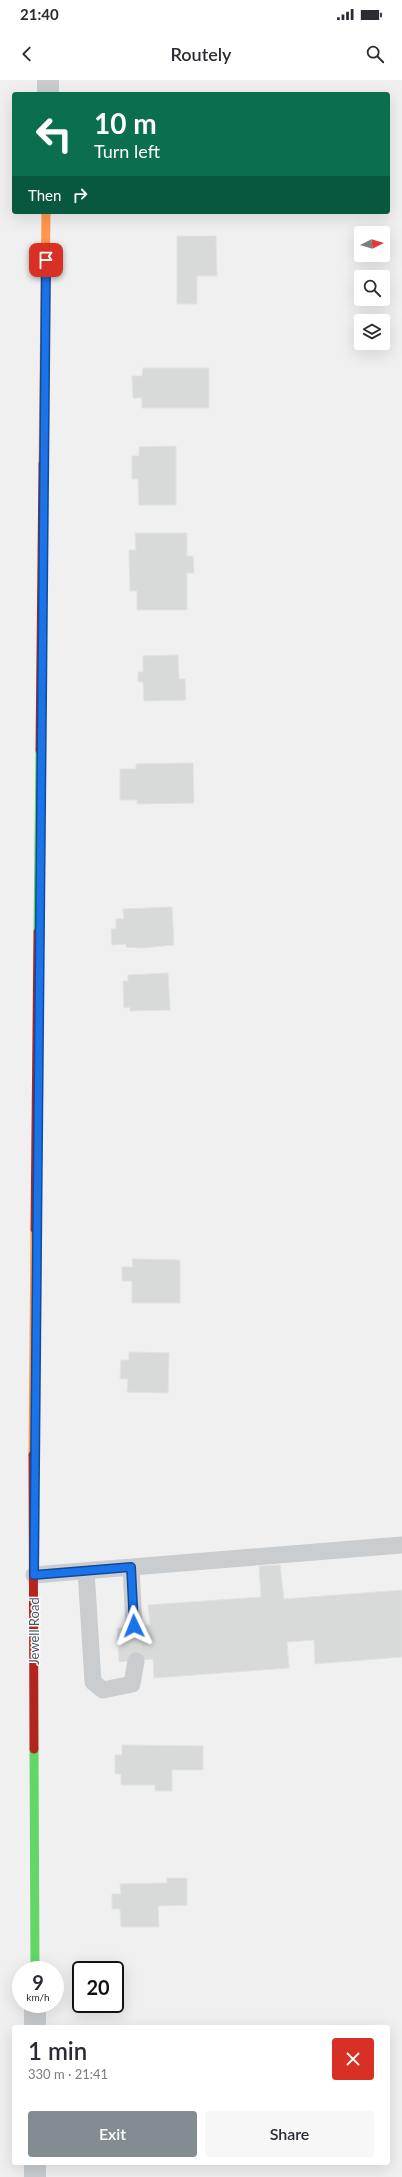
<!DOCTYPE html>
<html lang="en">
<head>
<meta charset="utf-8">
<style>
	:root { --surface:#fff; --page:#f7f7f7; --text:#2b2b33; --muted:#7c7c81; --accent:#828c91 }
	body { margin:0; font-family:Lato,sans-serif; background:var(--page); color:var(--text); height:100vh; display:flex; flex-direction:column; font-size:15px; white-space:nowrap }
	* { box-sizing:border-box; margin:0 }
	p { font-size:13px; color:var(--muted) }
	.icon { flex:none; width:22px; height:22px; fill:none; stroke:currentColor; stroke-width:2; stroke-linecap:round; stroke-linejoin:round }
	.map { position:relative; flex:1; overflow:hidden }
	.drawer { position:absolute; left:12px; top:1945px; width:378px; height:140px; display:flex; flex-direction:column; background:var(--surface); border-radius:4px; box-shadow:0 4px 16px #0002 }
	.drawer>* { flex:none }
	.top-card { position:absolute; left:12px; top:12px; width:378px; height:122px; border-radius:4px; box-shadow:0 4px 16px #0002; background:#0b6e4f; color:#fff; overflow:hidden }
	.needle { width:26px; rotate:85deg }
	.tools { position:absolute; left:354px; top:146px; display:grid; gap:8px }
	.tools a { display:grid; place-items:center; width:36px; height:36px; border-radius:4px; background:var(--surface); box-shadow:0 4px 16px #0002; font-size:20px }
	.speed { position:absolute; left:12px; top:1881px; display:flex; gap:8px; font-size:20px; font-weight:700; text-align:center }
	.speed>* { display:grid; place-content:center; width:52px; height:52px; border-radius:50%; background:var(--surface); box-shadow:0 4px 16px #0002; line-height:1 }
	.speed small { font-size:10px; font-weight:400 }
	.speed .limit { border:2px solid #111; border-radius:6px; background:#fff; color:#111 }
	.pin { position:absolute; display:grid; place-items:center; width:34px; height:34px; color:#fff; margin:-17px; border-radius:8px; box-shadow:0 2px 6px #0006 }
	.me { position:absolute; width:44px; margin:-22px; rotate:358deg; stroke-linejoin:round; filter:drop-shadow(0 0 3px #0008) }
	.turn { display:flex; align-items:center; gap:14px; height:84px; padding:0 16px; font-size:18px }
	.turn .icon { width:52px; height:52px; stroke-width:2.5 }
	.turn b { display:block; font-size:28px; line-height:34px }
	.then { display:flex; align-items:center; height:38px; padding:0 16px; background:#0003; gap:8px; font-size:15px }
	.round { display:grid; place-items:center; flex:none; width:42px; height:42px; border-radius:4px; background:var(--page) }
	.headline { display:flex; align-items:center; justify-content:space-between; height:68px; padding:0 16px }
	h1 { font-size:24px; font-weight:600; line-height:30px }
	.primary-button { display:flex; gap:8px; margin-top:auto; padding:8px 16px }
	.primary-button a { flex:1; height:46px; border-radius:4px; background:var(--accent); color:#fff; font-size:16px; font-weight:600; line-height:46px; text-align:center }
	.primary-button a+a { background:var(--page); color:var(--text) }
	.status { display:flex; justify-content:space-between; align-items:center; height:28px; padding:0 20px; background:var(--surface); direction:ltr }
	.status svg { height:11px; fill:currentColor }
	header { display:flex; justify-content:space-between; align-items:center; height:52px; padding:0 16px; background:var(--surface); font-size:18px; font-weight:600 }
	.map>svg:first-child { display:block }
	.building { fill:#d8d9d9; stroke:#e2e2e3 }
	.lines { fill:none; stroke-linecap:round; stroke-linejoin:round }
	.lane { stroke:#c9cdcf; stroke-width:17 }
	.street { stroke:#c9cdcf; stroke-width:22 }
	.fast { stroke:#63d668; stroke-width:9 }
	.slow { stroke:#ff974d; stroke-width:9 }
	.jam { stroke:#b3261e; stroke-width:9 }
	.route-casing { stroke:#114b97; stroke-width:10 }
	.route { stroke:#1a73e8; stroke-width:7 }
	.labels { text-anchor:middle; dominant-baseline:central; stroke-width:3; stroke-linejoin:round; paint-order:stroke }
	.street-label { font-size:13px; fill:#46565e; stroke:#fff }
</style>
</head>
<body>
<div class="status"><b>21:40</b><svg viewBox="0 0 49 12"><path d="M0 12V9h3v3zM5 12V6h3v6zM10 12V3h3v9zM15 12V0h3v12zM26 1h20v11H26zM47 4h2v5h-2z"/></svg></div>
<header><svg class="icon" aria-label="back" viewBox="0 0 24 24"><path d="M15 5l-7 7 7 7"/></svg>Routely<svg class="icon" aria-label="search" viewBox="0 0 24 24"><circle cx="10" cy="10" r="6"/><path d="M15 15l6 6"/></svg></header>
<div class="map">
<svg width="402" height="2097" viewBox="0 0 402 2097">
	<rect width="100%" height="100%" fill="#f1f0f0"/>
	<path class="building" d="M177,156h39l1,40h-20v28h-20z
		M143,288h66v40h-67v-10h-9l-1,-22h10z
		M176,366v59h-37l-1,-26h-6v-23h7v-9z
		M135,453h52v23h6l1,17h-7v37h-50v-19h-7l-1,-41h7z
		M178,575l1,24h6l1,21 -42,1 -1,-19h-5v-10h5v-16z
		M193,683l1,40 -57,1v-4h-17v-31h16v-5z
		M172,827l2,38 -32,3 -16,-1v-3l-14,1 -1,-16h5v-10h8l-1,-10z
		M168,893l2,37 -40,1v-4l-6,1 -1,-27h5v-6z
		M132,1179l48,1v43h-48v-22h-10v-14h11z
		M129,1272l40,1 -1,40 -41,-1 1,-13h-8l1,-19h8z
		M280,1485l4,34 118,-9v67l-87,7 -1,-24 -27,2 2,26 -135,10 -1,-19 -34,3 -2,-34 33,-3 -2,-20 113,-8 -2,-31z
		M122,1665l81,1v24h-31v21h-17v-6h-34v-11h-6v-19h7z
		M167,1798h20v27l-29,1 1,21h-38l-1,-18h-8v-15h9l-1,-10 47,-1z"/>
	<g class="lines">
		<path class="lane" d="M131,1487l3,59
			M86,1491l7,111 10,8 29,-6 4,-23
			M34,1495l368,-30"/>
		<path class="street" d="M48,14v-14
			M35,1924v23
			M35,2083v14"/>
		<path class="fast" d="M38,852l2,-182
			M34,1669l1,221"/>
		<path class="slow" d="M43,384l3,-252
			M33,1375l2,-226"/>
		<path class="jam" d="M40,670l3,-286
			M35,1149l3,-297
			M33,1375l1,294"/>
	</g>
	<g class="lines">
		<g class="route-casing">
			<path id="route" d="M46,180l-12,1315 97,-8 3,59"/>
		</g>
		<use href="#route" class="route"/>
	</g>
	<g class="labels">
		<g class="street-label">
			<text transform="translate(34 1551) rotate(-90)">Jewell Road</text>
		</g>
	</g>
</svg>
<div class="tools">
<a><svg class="needle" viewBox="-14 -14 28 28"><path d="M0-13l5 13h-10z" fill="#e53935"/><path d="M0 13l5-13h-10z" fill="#7c7c81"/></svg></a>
<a><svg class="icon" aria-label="search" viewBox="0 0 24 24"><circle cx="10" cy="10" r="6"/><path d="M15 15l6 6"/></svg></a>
<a><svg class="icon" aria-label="layers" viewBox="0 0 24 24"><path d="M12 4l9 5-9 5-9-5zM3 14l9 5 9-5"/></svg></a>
</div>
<div class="speed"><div>9<small>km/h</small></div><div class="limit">20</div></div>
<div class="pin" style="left:46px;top:180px;background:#d93025"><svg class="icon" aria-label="arrive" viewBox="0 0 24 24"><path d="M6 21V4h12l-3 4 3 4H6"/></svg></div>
<svg class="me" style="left:134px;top:1546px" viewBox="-20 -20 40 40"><path d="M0-17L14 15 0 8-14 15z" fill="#1a73e8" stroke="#fff" stroke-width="4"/></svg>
<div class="top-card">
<div class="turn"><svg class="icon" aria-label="left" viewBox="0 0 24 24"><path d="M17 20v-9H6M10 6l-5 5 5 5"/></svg><div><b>10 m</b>Turn left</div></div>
<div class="then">Then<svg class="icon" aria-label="right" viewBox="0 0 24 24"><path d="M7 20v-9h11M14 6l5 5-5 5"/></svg></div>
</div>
<section class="drawer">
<div class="headline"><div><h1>1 min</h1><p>330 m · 21:41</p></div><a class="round" style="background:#d93025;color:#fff"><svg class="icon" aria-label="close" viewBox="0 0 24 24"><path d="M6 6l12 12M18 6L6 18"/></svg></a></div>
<div class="primary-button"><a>Exit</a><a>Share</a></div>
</section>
</div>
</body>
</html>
